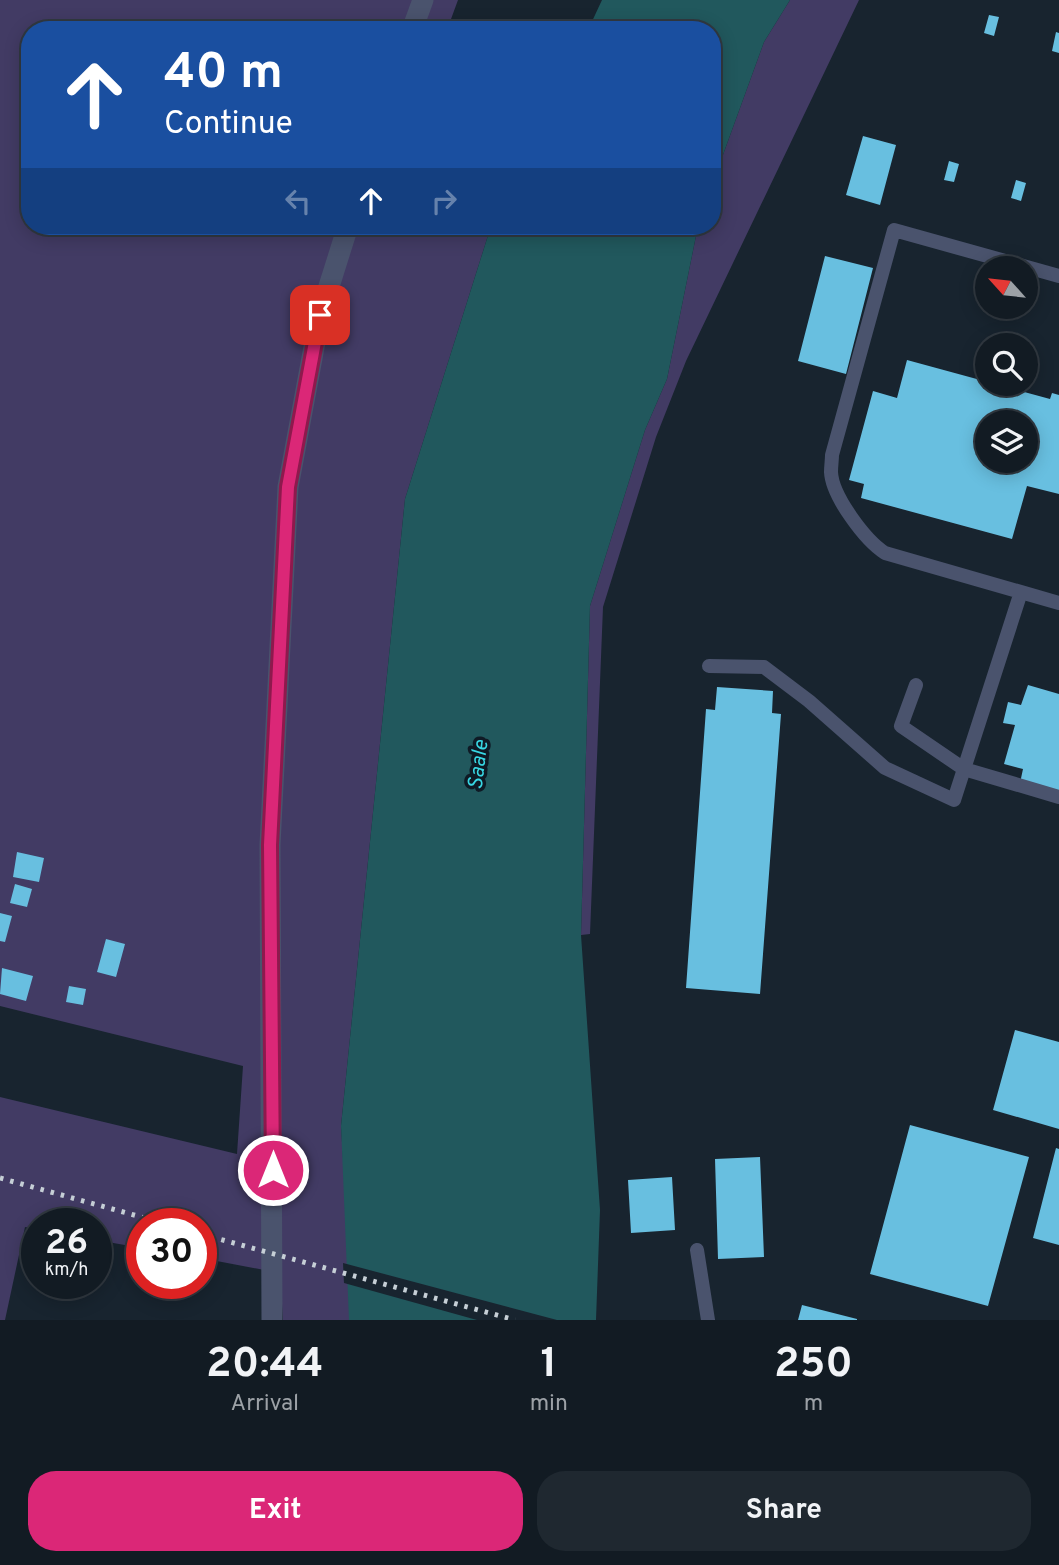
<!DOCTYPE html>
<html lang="en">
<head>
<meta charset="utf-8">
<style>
	:root { --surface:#121b23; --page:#1f2830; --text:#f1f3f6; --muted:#9ca1a6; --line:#313941; --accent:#db2777 }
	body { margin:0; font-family:Overpass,sans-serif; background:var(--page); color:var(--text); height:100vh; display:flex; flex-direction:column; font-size:26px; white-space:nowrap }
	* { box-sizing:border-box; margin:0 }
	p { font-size:23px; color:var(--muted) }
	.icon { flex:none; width:38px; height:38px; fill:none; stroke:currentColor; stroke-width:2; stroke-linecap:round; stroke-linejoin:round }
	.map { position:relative; height:1320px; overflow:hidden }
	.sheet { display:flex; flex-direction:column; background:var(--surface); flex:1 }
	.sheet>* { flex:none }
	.banner { position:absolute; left:21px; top:21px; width:700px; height:214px; border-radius:28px; box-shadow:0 4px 18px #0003,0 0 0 2px var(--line); background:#1a4fa0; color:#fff; overflow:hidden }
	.needle { width:46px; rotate:297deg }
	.controls { position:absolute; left:975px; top:256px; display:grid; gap:14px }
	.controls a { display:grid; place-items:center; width:63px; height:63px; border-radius:50%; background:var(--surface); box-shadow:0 4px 18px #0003,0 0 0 2px var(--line); font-size:35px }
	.speed { position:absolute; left:21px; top:1208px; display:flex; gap:14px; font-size:35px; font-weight:700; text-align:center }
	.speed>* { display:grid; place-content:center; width:91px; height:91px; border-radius:50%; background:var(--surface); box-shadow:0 4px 18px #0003,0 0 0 2px var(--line); line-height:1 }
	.speed small { font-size:18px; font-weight:400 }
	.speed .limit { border:10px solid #d22; background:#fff; color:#111 }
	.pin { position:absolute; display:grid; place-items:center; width:60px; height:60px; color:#fff; margin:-30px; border-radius:14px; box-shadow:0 4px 10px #0006 }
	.me { position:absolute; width:77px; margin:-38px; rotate:0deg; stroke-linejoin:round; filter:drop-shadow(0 0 5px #0008) }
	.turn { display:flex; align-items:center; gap:24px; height:147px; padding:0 28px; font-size:32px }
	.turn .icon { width:91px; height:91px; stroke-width:2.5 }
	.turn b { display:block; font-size:49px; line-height:60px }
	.lanes { display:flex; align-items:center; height:66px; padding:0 28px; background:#0003; justify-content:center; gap:35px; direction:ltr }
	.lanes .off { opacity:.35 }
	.eta { display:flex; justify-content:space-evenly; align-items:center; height:119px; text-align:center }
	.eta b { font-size:42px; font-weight:700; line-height:49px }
	.button { display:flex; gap:14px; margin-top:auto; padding:14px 28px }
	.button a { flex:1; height:80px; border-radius:28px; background:var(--accent); color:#fff; font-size:28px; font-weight:700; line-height:80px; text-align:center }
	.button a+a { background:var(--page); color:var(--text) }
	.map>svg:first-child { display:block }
	.green { fill:#423b64 }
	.water { fill:#21585d }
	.pier { fill:#18242f }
	.building { fill:#68bfe0; fill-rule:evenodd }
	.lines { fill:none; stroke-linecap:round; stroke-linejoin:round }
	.service { stroke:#4a536d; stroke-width:14 }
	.minor { stroke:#4a536d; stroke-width:21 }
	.rail { stroke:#c6cfd6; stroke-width:5; stroke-dasharray:3.5 7; stroke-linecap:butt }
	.route-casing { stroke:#8e194d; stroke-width:18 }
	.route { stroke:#db2777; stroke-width:12 }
	.labels { text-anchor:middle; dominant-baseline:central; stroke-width:7; stroke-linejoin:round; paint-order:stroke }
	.water-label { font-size:21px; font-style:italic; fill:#38d7e4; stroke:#0f1a25 }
</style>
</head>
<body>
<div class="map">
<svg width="1059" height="1320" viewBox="0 0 1059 1320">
	<rect width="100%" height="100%" fill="#18242f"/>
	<path class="green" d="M0,0h458l-11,30h-417v196h461l-86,273 -64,627 12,194h-70l-3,-47 -79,-15v-35h-59v25l-46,-8v-17h-59v6l-12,-2 -20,93h-5v-223l237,57 6,-88 -243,-60z
		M790,0h69l-173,361 -30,76 -53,170 -13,327 -9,1 9,-329 55,-176 22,-51 31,-153h14v-41l52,-143z"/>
	<path class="water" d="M602,0h188l-26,42 -52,143v-155h-124z
		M491,226h207l-31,153 -22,51 -55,176 -9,329 19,275 -4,110h-247l-8,-194 64,-627z"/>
	<path class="pier" d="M343,1263l214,57h-80l-133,-37z"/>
	<path class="building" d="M989,15l10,2 -5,19 -10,-3z
		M1056,32l3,1v20l-7,-2z
		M863,136l33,9 -16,60 -34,-10z
		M949,161l10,3 -5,18 -10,-2z
		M1016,180l10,3 -5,18 -10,-3z
		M825,256l48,12 -27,106 -48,-13z
		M907,360l143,39 2,-6 7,2v99l-32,-8 -15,53 -151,-41 3,-14 -15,-4 24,-89 24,7zM987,422h39v38h-39z
		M1028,685l31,9v101l-39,-12 3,-14 -19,-5 11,-39 -12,-2 5,-21 13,3z
		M717,687l56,4 -1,22 9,1 -21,280 -74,-6 20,-279 9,1z
		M17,852l27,6 -5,24 -26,-5z
		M15,884l17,5 -5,18 -17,-4z
		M0,913l12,3 -7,26 -5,-1z
		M106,939l19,5 -9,33 -19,-5z
		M2,968l31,8 -7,25 -26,-7z
		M69,986l17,3 -3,16 -17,-3z
		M1015,1030l44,12v87l-66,-19z
		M910,1125l119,32 -41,149 -118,-32z
		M1056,1148l3,1v96l-26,-7z
		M760,1157l4,100 -46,2 -3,-100z
		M672,1177l3,53 -44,3 -3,-53z
		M802,1305l55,14v1h-59z"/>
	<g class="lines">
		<path class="service" d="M1059,276l-165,-46 -62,225c0,5 -1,11 -1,17 1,24 34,68 54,81l174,50
			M709,666l55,1 45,34 76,67 69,32 67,-208
			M916,685l-15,41 63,43 95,28
			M697,1250l11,70"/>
		<path class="minor" d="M412,30l11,-30
			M272,1320l-2,-475 18,-358 32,-172 28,-89"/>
		<path class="rail" d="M0,1178l163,45
			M201,1234l314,86"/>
	</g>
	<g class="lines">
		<g class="route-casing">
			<path id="route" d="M273,1170l-3,-325 18,-358 32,-172"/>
		</g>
		<use href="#route" class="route"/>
	</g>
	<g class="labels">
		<g class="water-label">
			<text transform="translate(479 765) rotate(-83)">Saale</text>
		</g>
	</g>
</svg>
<div class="controls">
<a><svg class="needle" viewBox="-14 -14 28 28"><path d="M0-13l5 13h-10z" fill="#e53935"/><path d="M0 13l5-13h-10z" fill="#9ca1a6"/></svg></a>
<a><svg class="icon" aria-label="search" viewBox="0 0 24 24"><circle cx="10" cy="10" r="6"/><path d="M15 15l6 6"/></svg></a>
<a><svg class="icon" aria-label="layers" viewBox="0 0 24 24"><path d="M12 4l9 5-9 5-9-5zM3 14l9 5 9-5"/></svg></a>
</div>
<div class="speed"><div>26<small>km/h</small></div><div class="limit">30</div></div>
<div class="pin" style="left:320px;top:315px;background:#d93025"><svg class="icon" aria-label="arrive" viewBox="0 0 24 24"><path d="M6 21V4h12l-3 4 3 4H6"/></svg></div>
<svg class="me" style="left:273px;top:1170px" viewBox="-20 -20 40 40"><circle r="17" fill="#db2777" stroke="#fff" stroke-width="3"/><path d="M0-11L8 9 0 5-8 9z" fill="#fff"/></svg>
<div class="banner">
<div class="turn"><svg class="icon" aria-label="ahead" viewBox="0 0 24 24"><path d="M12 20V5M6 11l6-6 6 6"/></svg><div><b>40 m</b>Continue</div></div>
<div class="lanes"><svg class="icon off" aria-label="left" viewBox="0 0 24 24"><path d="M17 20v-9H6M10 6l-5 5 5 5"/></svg><svg class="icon" aria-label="ahead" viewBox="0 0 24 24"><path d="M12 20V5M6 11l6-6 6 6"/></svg><svg class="icon off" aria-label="right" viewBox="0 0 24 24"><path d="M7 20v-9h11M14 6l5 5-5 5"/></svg></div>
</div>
</div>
<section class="sheet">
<div class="eta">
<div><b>20:44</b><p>Arrival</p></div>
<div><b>1</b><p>min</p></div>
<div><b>250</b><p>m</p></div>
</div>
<div class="button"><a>Exit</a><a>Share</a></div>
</section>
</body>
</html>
